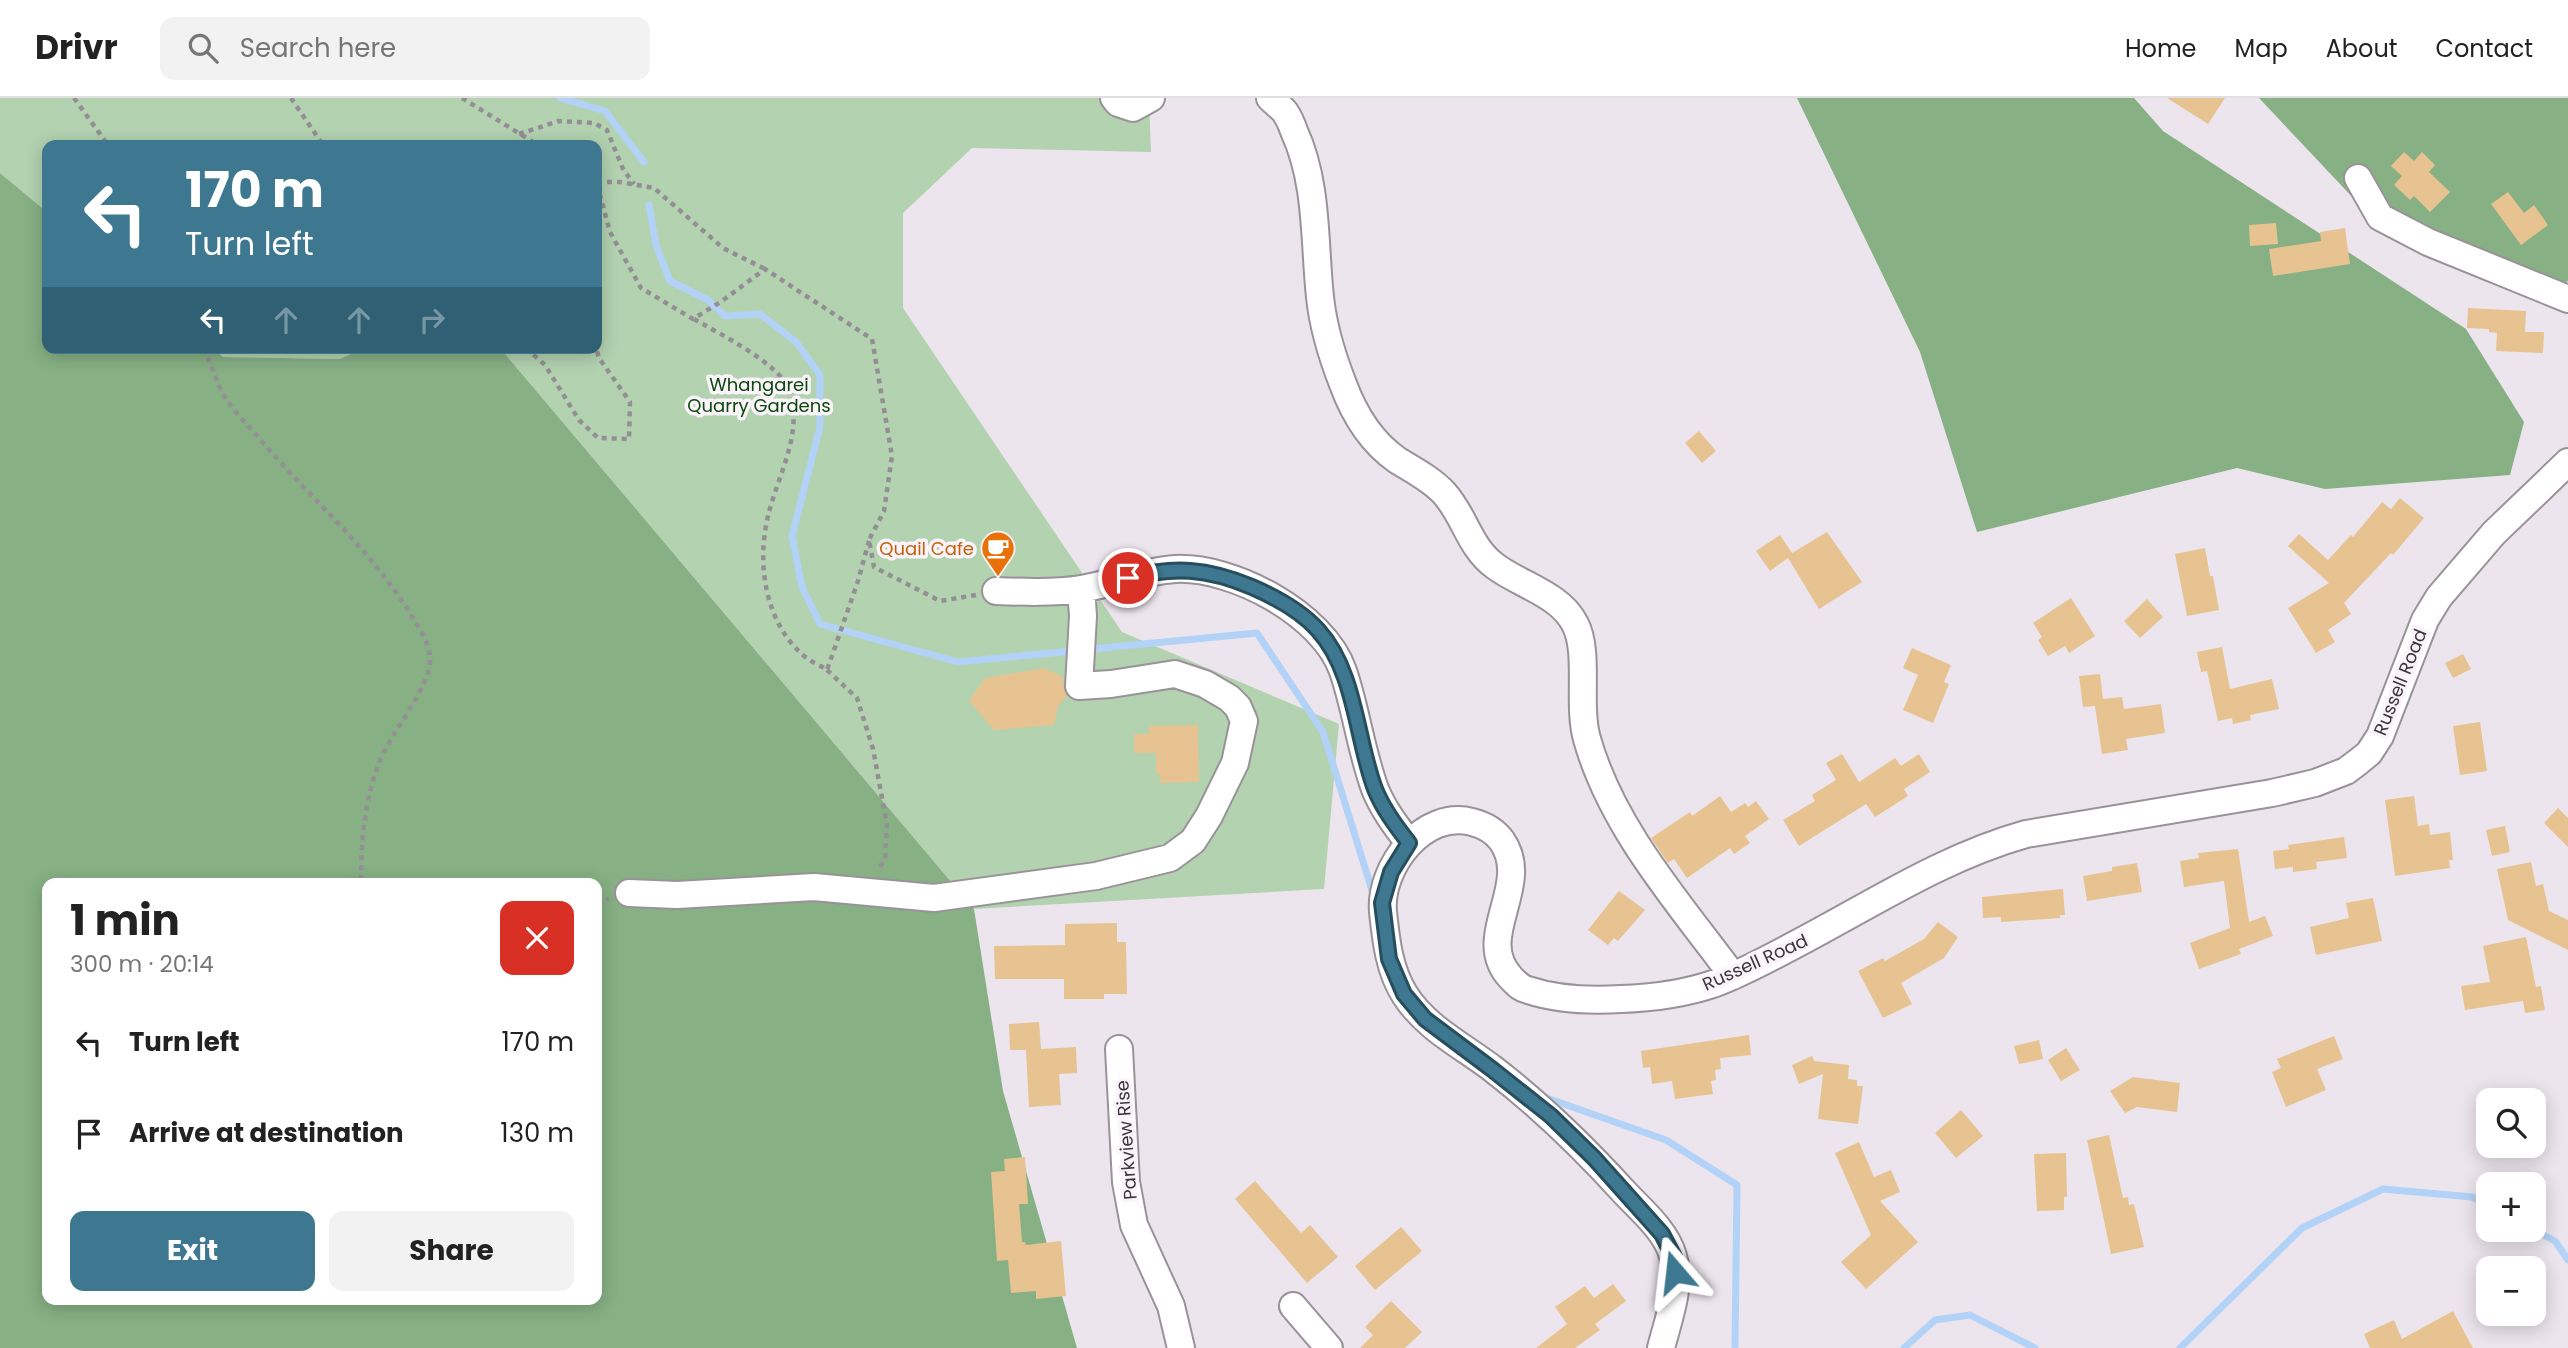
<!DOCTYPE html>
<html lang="en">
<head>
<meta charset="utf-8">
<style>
	:root { --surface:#fff; --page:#f2f2f2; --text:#222; --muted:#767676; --line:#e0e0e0; --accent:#3d7890 }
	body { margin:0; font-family:Poppins,sans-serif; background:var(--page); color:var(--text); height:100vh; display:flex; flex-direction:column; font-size:26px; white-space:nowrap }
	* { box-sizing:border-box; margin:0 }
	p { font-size:23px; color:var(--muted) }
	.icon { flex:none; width:38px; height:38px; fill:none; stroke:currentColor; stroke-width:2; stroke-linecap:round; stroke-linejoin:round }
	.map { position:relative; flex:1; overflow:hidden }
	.drawer { position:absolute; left:42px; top:780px; width:560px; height:427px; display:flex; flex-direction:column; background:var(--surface); border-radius:14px; box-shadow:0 4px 18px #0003 }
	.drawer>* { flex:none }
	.top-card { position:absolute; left:42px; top:42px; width:560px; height:214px; border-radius:14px; box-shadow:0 4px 18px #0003; background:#3d7890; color:#fff; overflow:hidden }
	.fabs { position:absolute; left:2476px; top:990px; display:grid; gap:14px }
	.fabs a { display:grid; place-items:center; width:70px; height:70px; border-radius:14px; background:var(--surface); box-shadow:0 4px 18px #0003; font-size:35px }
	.pin { position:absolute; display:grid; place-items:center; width:60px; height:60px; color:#fff; margin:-30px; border:4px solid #fff; border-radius:50%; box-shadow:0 2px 7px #0007 }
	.me { position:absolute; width:77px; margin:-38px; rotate:343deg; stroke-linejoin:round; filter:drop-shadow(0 0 5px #0008) }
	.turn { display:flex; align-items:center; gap:24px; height:147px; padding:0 28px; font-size:32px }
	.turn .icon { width:91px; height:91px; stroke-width:2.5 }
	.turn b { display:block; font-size:49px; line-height:60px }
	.lanes { display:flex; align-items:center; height:66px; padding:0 28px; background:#0003; justify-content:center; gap:35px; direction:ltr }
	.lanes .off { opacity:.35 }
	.round { display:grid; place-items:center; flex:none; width:74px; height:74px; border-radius:14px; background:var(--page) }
	.headline { display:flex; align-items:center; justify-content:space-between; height:119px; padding:0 28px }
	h1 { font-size:42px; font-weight:700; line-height:52px }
	.primary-button { display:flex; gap:14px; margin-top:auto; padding:14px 28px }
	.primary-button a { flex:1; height:80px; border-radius:14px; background:var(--accent); color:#fff; font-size:28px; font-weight:700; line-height:80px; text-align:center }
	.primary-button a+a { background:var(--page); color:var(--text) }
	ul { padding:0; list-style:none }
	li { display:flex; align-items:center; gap:21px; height:91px; padding:0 28px }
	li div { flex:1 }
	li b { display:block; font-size:26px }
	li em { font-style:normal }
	header { display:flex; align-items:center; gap:42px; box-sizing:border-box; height:98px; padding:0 35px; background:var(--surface); border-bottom:2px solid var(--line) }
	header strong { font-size:33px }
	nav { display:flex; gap:38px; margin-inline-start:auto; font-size:24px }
	.search { width:490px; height:63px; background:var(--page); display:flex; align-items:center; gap:18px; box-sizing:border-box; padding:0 24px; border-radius:14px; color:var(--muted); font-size:26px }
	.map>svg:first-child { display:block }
	.green { fill:#b2d2b0 }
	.forest { fill:#87b084; fill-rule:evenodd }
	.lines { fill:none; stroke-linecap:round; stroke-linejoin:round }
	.stream { stroke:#b3d2f7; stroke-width:7 }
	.building { fill:#e7c391 }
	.minor-casing { stroke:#999298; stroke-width:30 }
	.path { stroke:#948f94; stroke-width:4.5; stroke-dasharray:5 5; stroke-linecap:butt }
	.minor { stroke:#fff; stroke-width:26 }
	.route-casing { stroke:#284e5e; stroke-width:18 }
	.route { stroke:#3d7890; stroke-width:12 }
	.labels { text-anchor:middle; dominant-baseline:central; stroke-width:7; stroke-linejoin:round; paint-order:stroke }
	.park-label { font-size:18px; fill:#0a480c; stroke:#faf3fa }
	.food-label { font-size:18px; fill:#c56008; stroke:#faf3fa; text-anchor:end }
	.street-label { font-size:18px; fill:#393739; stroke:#faf3fa }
</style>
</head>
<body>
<header>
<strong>Drivr</strong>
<div class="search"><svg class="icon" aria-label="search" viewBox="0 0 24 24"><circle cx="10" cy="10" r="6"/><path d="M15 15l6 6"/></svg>Search here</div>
<nav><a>Home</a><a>Map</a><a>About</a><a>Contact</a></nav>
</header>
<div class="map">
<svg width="2568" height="1250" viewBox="0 0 2568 1250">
	<rect width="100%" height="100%" fill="#ede5ed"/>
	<path class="green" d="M0,0h1149l2,54 -179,-4 -69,65v95l219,324 217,92 -15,165 -350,20 -474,-561h97v-203h-550v67l-47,-39z
		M213,250h151l-23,11 -118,-2z"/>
	<path class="forest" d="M1797,0h337l29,33 303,198 58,93 -14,53 -185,14 -88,-21 -260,64 -57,-180z
		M2259,0h309v183l-25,12 -187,-92z
		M0,75l47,39v136h166l10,9 117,2 24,-11h136l474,561 29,182 74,257h-1077zM47,786h550v416h-550z"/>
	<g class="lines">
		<path class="stream" d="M560,0l45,13 39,51
			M649,107l7,40 14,36 38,19 17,16 35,-2 36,28 24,33v52l-28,109 10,51 18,37 138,38 299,-29 66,99 51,165
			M1541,998l125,44 71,45 -2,163
			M2534,1132l21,11 13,19
			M1904,1250l31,-28 35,-5 65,33
			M2180,1250l122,-120 81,-39 89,8 16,9"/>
	</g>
	<path class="building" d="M2167,0h58l-17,26z
		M2404,54l10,9 8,-9 13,13 -6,7 21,20 -20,20 -16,-16 -4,4 -16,-15 8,-9 -11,-10z
		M2508,94l16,21 10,-8 14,20 -27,20 -30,-41z
		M2276,125l2,21 -28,2 -1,-21z
		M2345,130l5,36 -77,12 -4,-27 52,-8 -1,-9z
		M2468,210l58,3 -1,21h19l-1,21 -47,-2 1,-18 -8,-1v-3l-22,-1z
		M1699,333l17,20 -14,12 -17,-20z
		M2400,400l24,20 -31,37 -2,-2 -47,50 7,11 -23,16 7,12 -19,11 -28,-45 41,-25 -41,-37 11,-12 29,26 23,-25 2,2 29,-35 9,7z
		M1827,434l35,50 -43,27 -31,-51 -18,13 -14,-20 24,-16 12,18z
		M2205,450l5,28h3l6,34 -32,6 -12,-62z
		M2071,500l24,38 -26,17 -4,-7 -17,10 -10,-16 4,-3 -9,-14z
		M2147,501l16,18 -23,21 -16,-17z
		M2222,549l8,42 42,-10 7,30 -29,6 1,5 -18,4 -1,-6 -14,3 -11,-50 -6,1 -4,-20z
		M1912,550l39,17 -7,17 5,2 -16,39 -30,-13 15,-35 -15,-7z
		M2463,556l8,15 -18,9 -8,-15z
		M1044,570l19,9v9l4,10 -9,10 -4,19 -60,5 -25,-29 16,-23z
		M2100,576l3,25 19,-2 2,12 37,-5 4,29 -39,6 2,11 -26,4 -7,-48 -12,1 -4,-31z
		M2480,624l7,49 -27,4 -7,-49z
		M1198,627l1,57 -39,1v-9h-4v-21h-22v-19h15v-8z
		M1842,656l17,28 36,-24 6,8 18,-12 11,18 -26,17 4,7 -33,21 -9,-13 -67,42 -16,-26 32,-19 -3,-6 24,-15 -10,-17z
		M1720,698l11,16 14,-9 3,4 8,-6 13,18 -24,17 5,7 -16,11 -4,-6 -43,30 -13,-19 -6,4 -17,-25 39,-26 2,4z
		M2414,698l4,30 11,-2 1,11 20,-3 3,28h-4l1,8 -55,8 -10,-76z
		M2558,710l10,10v29l-24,-24z
		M2505,728l5,26 -18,4 -6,-26z
		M2344,739l3,21 -31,4 1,7 -24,3v-5l-18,2 -2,-18 16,-2 -1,-4z
		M2238,751l11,73 16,-6 8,20 -34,13 2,5 -42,15 -9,-26 40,-15 -6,-47 -40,6 -4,-26 19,-3 -1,-5z
		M2531,764l5,24 7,-2 6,27 19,9v30l-60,-30 -11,-51z
		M2137,765l5,29 -55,9 -4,-25 29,-5v-4z
		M2063,791l2,26h-5v3l-59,4v-5l-18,1 -1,-21z
		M1619,793l26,19 -27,31 -4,-3 -6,7 -20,-15z
		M2373,800l9,43 -66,14 -6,-28 39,-9 -3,-15z
		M1938,824l20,15 -14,21 -43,25 11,21 -29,14 -25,-47 25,-13 2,3 39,-22z
		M1117,825v19h9l1,52h-23v5h-40v-20h-69l-1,-33 71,-1v-21z
		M2526,839l10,50 5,-1 4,24 -20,3 -2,-12 -58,9 -4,-24 29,-4 -7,-36z
		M1039,924l2,27 35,-2 1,26 -18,1 2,31 -32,2 -3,-57h-16l-1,-26z
		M1749,937l2,20 -31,3 1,11 -6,1 1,10 -5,1 2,13 -38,5 -3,-18 -20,3 -2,-17 -7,1 -2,-17z
		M2334,938l9,23 -26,10 9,21 -40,17 -14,-35 9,-4 -4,-9z
		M2039,942l4,19 -24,5 -5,-18z
		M2066,950l14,22 -19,11 -13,-21z
		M1812,958l2,5 35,4 -1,14 9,1v6h6l-5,38 -40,-5 5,-45 -24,10 -7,-19z
		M2133,979l47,6 -3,29 -40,-5 -12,6 -15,-22z
		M1961,1012l22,26 -27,22 -21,-25z
		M2109,1037l14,63 5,-1 1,8 5,-1 10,43 -33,7 -24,-114z
		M1859,1044l15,35 17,-7 9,22 -20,9 38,41 -52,47 -25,-27 30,-27 -36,-82z
		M2066,1055l1,44h-3v13l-27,1 -3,-57z
		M1025,1059l3,47h-9l3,38h3l1,3 35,-4 5,55 -30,3v-8l-25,2 -3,-33 -11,1 -6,-89 14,-1 -1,-12z
		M1255,1083l46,52 9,-8 28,32 -31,26 -72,-84z
		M1401,1129l21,24 -47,39 -20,-24z
		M1613,1186l13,17 -31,23 5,6 -25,18h-39l31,-24 -12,-17 30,-21 9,12z
		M1391,1203l31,31 -17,16h-45l13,-13 -8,-8z
		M2453,1213l20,37h-103l-6,-14 30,-14 8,19z"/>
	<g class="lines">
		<g class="minor-casing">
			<path id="minor" d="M1114,0l4,5 15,5 18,-10
				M1270,0c5,5 11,9 15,14 4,6 7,13 9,19 24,52 20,110 26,166 3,29 12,59 23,87 11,30 27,57 54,76 16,10 34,19 47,33 21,23 25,54 51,73 25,19 65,28 80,58 15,28 2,81 12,115 25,89 92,164 146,237
				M2358,80l22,39 48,25 140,57
				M996,493c28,1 57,2 85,-2 32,-5 61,-18 94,-20 58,-3 148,45 168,102 13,38 18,80 32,118 8,20 21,37 34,54
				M629,795l48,2 137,-8 120,11 162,-22 74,-18 23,-17 16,-25 26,-53 9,-42 -6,-14 -9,-9 -24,-14 -30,-10 -64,10 -32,2 4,-70 -2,-27
				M1119,951l7,133 8,43 37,81 10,42
				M1293,1208l36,42
				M1661,1250c7,-28 21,-63 12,-92 -7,-25 -31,-45 -48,-63 -41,-45 -84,-87 -132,-124 -30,-23 -67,-41 -88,-74 -16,-25 -19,-55 -22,-83 -4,-45 41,-103 89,-90 12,3 22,8 30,19 31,45 -30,96 9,137 6,6 9,10 17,12 30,10 61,11 93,9 31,-1 62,-5 92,-15 25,-9 49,-22 72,-34 80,-41 155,-92 241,-116l246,-41 43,-10 31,-12 12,-9 11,-9 11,-17 45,-116 14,-23 55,-64 74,-71"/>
		</g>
		<path class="path" d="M74,0l34,47
			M291,0l32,47
			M462,0l76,47
			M519,36l40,-13 35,2 13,7 16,39 11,15
			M597,84h23l34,6 69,60 42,21
			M597,86l13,48 31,56 52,31 29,-18 43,-32 107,70 20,117 -8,55 -15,29 5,27 66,34 36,-6
			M694,221c24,14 84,44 94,69 17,41 -9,85 -19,124 -13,49 -5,110 35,144 7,6 16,9 23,14l31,-89 11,-40
			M204,250c7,16 12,34 21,49 9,15 23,28 34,41 51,60 111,110 152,177 8,13 19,28 19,44 2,26 -41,76 -51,104 -15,39 -18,80 -18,121
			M526,250l19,17 34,55 19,18 31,1 1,-37 -31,-44 -3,-10
			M827,572l30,28 16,51 14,76 -2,35 -8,10
			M597,805l12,-4"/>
		<use href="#minor" class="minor"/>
	</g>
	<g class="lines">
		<g class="route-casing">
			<path id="route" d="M1128,480c46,-12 79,-10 124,9 23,10 49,24 66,43 38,42 38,109 57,159 8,20 21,37 34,54l-18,29 -9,31 7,56 15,35 21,25 68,51 58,46 43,42 68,76 12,23 1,15"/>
		</g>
		<use href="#route" class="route"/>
	</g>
	<defs>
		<g id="cafe-pin" transform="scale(1.75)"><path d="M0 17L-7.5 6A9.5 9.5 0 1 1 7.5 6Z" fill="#e8710a" stroke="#faf3fa"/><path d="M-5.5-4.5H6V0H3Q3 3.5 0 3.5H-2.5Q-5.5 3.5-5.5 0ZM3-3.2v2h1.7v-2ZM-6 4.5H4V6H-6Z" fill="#fff"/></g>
	</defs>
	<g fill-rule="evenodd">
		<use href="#cafe-pin" x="998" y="450"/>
	</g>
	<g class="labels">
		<g class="park-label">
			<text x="759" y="286">Whangarei<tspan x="759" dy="21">Quarry Gardens</tspan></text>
		</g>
		<g class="food-label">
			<text x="974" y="450">Quail Cafe</text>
		</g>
		<g class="street-label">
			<text transform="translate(2400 584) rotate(-68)">Russell Road</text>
			<text transform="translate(1755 864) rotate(-24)">Russell Road</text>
			<text transform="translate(1126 1042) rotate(-94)">Parkview Rise</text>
		</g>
	</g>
</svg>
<div class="fabs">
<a><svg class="icon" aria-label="search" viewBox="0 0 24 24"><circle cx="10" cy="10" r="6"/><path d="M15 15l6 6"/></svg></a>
<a>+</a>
<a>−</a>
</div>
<div class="pin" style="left:1128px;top:480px;background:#d93025"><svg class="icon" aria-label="arrive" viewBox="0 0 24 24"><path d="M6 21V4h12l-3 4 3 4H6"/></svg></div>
<svg class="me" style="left:1675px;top:1174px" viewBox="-20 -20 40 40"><path d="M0-17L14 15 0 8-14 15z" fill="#3d7890" stroke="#fff" stroke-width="4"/></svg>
<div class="top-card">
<div class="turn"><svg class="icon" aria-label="left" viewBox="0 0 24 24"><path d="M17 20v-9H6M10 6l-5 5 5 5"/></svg><div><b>170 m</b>Turn left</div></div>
<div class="lanes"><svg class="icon" aria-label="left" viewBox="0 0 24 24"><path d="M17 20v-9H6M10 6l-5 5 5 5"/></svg><svg class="icon off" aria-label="ahead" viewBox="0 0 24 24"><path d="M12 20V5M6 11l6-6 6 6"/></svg><svg class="icon off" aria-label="ahead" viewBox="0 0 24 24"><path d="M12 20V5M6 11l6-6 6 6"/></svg><svg class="icon off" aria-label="right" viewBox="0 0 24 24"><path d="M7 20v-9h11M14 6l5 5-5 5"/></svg></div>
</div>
<section class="drawer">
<div class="headline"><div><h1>1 min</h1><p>300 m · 20:14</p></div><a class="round" style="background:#d93025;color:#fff"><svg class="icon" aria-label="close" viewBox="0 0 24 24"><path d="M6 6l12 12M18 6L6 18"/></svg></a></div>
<ul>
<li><svg class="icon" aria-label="left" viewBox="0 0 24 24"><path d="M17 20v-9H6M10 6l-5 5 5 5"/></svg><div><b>Turn left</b></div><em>170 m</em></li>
<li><svg class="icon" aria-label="arrive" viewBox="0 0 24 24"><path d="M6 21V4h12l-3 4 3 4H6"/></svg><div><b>Arrive at destination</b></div><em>130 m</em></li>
</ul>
<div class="primary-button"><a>Exit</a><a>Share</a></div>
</section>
</div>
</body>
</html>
